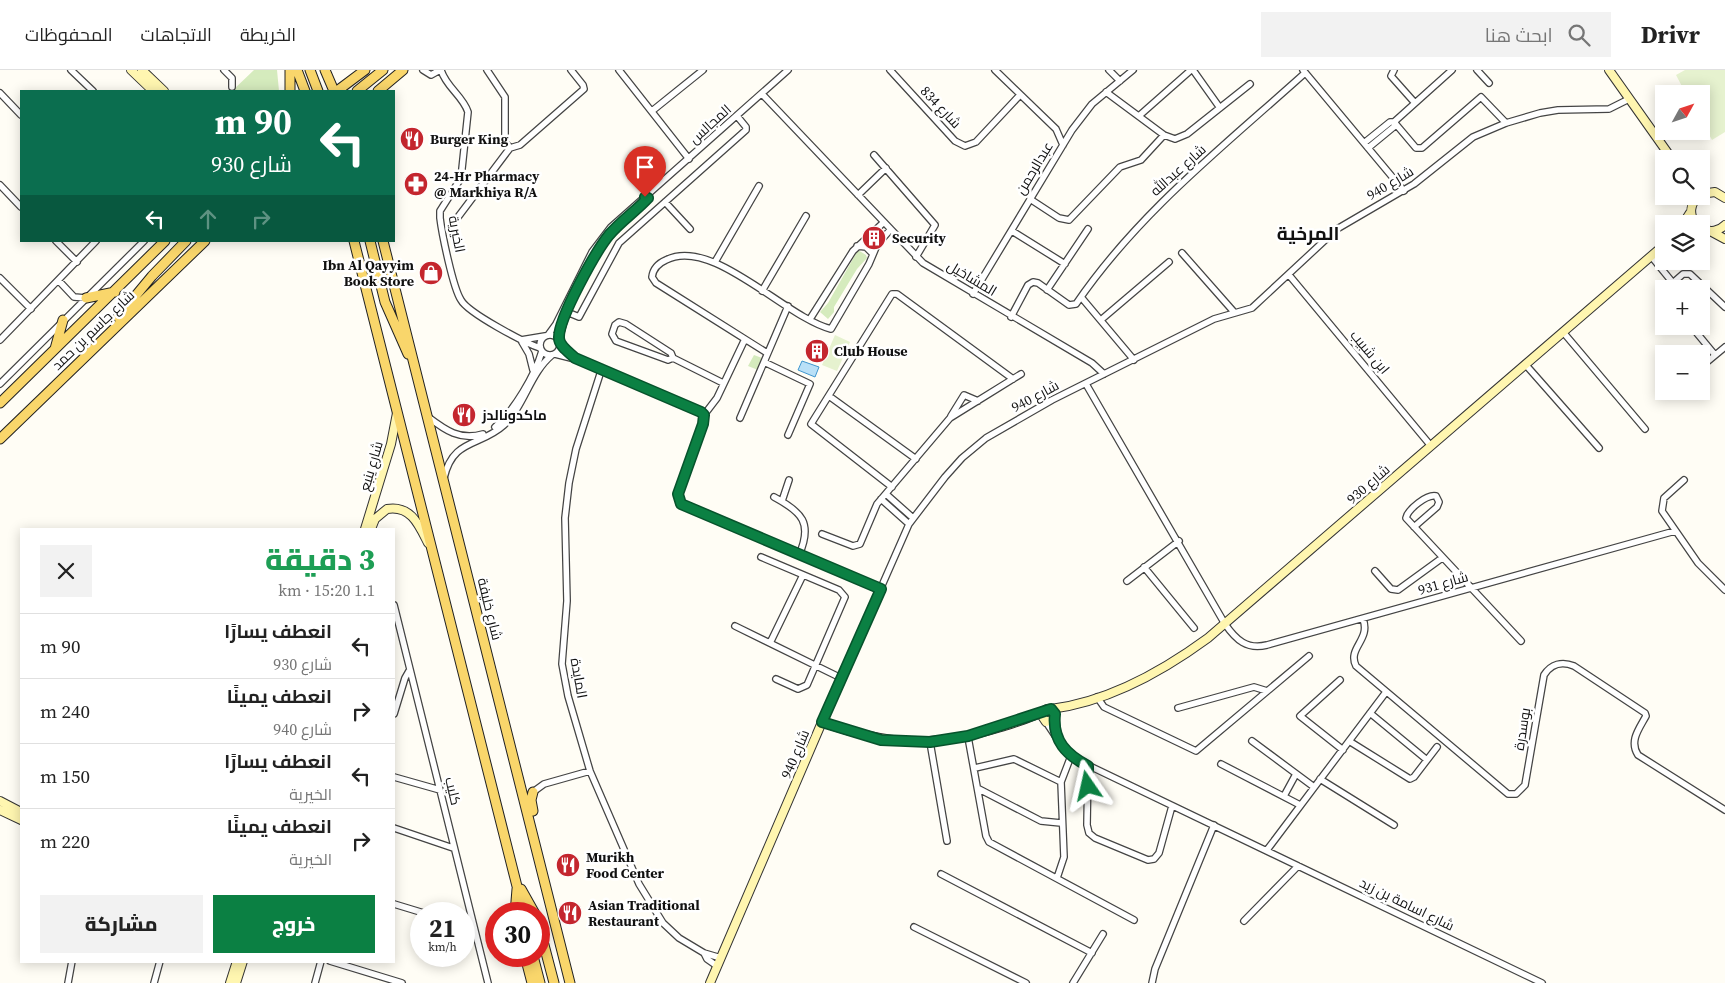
<!DOCTYPE html>
<html lang="ar">
<head>
<meta charset="utf-8">
<style>
	:root { --surface:#fff; --page:#f2f2f2; --text:#222; --muted:#767676; --line:#e0e0e0; --accent:#0b8043 }
	body { margin:0; font-family:"Source Serif 4",Cairo,serif; background:var(--page); color:var(--text); direction:rtl; height:100vh; display:flex; flex-direction:column; font-size:19px; white-space:nowrap }
	* { box-sizing:border-box; margin:0 }
	p { font-size:16px; color:var(--muted) }
	.icon { flex:none; width:28px; height:28px; fill:none; stroke:currentColor; stroke-width:2; stroke-linecap:round; stroke-linejoin:round }
	.map { position:relative; flex:1; overflow:hidden; direction:ltr }
	.panel { position:absolute; left:20px; top:458px; width:375px; height:435px; display:flex; flex-direction:column; background:var(--surface); border-radius:0px; box-shadow:0 2px 12px #0003; direction:rtl }
	.panel>* { flex:none }
	.guide { position:absolute; left:20px; top:20px; width:375px; height:152px; border-radius:0px; box-shadow:0 2px 12px #0003; direction:rtl; background:#0b6e4f; color:#fff; overflow:hidden }
	.needle { width:32px; rotate:50deg }
	.fabs { position:absolute; left:1655px; top:15px; display:grid; gap:10px }
	.fabs a { display:grid; place-items:center; width:55px; height:55px; border-radius:0px; background:var(--surface); box-shadow:0 2px 12px #0003; font-size:25px }
	.speed { position:absolute; left:410px; top:832px; display:flex; gap:10px; font-size:25px; font-weight:700; text-align:center }
	.speed>* { display:grid; place-content:center; width:65px; height:65px; border-radius:50%; background:var(--surface); box-shadow:0 2px 12px #0003; line-height:1 }
	.speed small { font-size:12px; font-weight:400 }
	.speed .limit { border:8px solid #d22; background:#fff; color:#111 }
	.pin { position:absolute; display:grid; place-items:center; width:42px; height:42px; color:#fff; margin:-51px -21px; border-radius:50% 50% 50% 0; rotate:-45deg; box-shadow:0 0 5px #0007 }
	.pin .icon { rotate:45deg }
	.me { position:absolute; width:55px; margin:-28px; rotate:349deg; stroke-linejoin:round; filter:drop-shadow(0 0 4px #0008) }
	.turn { display:flex; align-items:center; gap:18px; height:105px; padding:0 20px; font-size:22px }
	.turn .icon { width:65px; height:65px; stroke-width:2.5 }
	.turn b { display:block; font-size:35px; line-height:42px }
	.lanes { display:flex; align-items:center; height:48px; padding:0 20px; background:#0003; justify-content:center; gap:25px; direction:ltr }
	.lanes .off { opacity:.35 }
	.round { display:grid; place-items:center; flex:none; width:52px; height:52px; border-radius:0px; background:var(--page) }
	.overview { display:flex; align-items:center; justify-content:space-between; height:85px; padding:0 20px }
	h1 { font-size:30px; font-weight:800; line-height:38px; color:#1e9e55 }
	.cta { display:flex; gap:10px; margin-top:auto; padding:10px 20px }
	.cta a { flex:1; height:58px; border-radius:0px; background:var(--accent); color:#fff; font-size:20px; font-weight:800; line-height:58px; text-align:center }
	.cta a+a { background:var(--page); color:var(--text) }
	ul { padding:0; list-style:none }
	li { display:flex; align-items:center; gap:15px; height:65px; padding:0 20px; border-top:1px solid var(--line) }
	li div { flex:1 }
	li b { display:block; font-size:19px }
	li em { font-style:normal }
	header { display:flex; align-items:center; gap:30px; box-sizing:border-box; height:70px; padding:0 25px; background:var(--surface); border-bottom:1px solid var(--line) }
	header strong { font-size:24px }
	nav { display:flex; gap:28px; margin-inline-start:auto; font-size:18px }
	.search { width:350px; height:45px; background:var(--page); display:flex; align-items:center; gap:12px; box-sizing:border-box; padding:0 18px; border-radius:0px; color:var(--muted); font-size:19px }
	.map>svg:first-child { display:block }
	.green { fill:#d5ebbd }
	.pitch { fill:#e6f2cf }
	.water { fill:#b9e0f7; stroke:#3f96cf }
	.lines { fill:none; stroke-linecap:round; stroke-linejoin:round }
	.street-casing { stroke:#444; stroke-width:8 }
	.secondary-casing { stroke:#333; stroke-width:10 }
	.primary-casing { stroke:#222; stroke-width:11 }
	.street { stroke:#fff; stroke-width:5.5 }
	.secondary { stroke:#fff6b0; stroke-width:8 }
	.primary { stroke:#f9d66b; stroke-width:9 }
	.route-casing { stroke:#07532c; stroke-width:12 }
	.route { stroke:#0b8043; stroke-width:9 }
	.labels { text-anchor:middle; dominant-baseline:central; stroke-width:5; stroke-linejoin:round; paint-order:stroke }
	.street-label { font-size:14px; fill:#111; stroke:#fff }
	.poi-label { font-size:14px; font-weight:bold; fill:#111; stroke:#fff; text-anchor:start }
	.district-label { font-size:19px; font-weight:bold; fill:#111; stroke:#fff }
</style>
</head>
<body>
<header>
<strong>Drivr</strong>
<div class="search"><svg class="icon" aria-label="search" viewBox="0 0 24 24"><circle cx="10" cy="10" r="6"/><path d="M15 15l6 6"/></svg>ابحث هنا</div>
<nav><a>الخريطة</a><a>الاتجاهات</a><a>المحفوظات</a></nav>
</header>
<div class="map">
<svg width="1725" height="913" viewBox="0 0 1725 913">
	<rect width="100%" height="100%" fill="#fffdf5"/>
	<path class="green" d="M254,0h23l2,21h-47z
		M858,180l8,5 1,3 -10,11 -23,38v5l-6,7 -8,-7 8,-9z
		M754,285l8,3 -4,12 -10,-4z"/>
	<path class="pitch" d="M1685,0h40v62l-13,8 -11,-20v-26h-15l-10,-19z
		M835,265l15,7 -13,29 -15,-6z"/>
	<path class="water" d="M802,291l17,6 -4,10 -17,-7z"/>
	<g class="lines">
		<g class="street-casing">
			<path id="street" d="M71,0l22,21
				M224,0l8,8v9
				M423,0l8,5 9,-5
				M441,0c5,17 22,26 27,42l-7,66 -21,33v7c2,16 13,70 21,82 7,13 64,43 79,48
				M487,0l18,27v45l5,6
				M619,0l70,89
				M890,0l65,71 10,5 11,-4 44,-47
				M995,0l61,59 7,16
				M1109,0l11,11
				M1193,0l27,38
				M1303,0l101,121
				M1394,0l-3,6 24,27
				M1452,0l-58,52 22,26h6l59,-51 25,26
				M1477,0l12,13
				M1106,22l58,43 11,4 12,-5 63,-50
				M0,23l21,22
				M762,24l161,169 169,100 12,11
				M652,41l51,-41
				M1140,45l51,-45
				M1364,73l26,-21h4
				M1368,78l28,-23
				M874,85l61,70 -19,32
				M0,115l21,22
				M858,125l28,-27
				M1030,129l29,19 10,2 51,-53 21,-7 23,-25
				M665,132l25,27
				M455,151l55,-73 10,-3 64,-56 -1,-4 -12,-15
				M1012,161l53,33
				M56,171l21,21
				M857,176l9,1 7,7
				M1182,183l52,59
				M1651,186l22,27
				M715,192l44,-76
				M1289,205l142,171
				M0,208l31,31
				M584,208l19,-35 25,-26
				M59,211l15,16 12,1
				M1666,219l17,-15h7l35,33
				M1047,220l41,-61
				M762,221l44,-75
				M973,224l99,-164 20,-26 41,-34
				M1081,227l53,63
				M567,242l12,5 40,-74 127,-113v-3l-9,-11
				M1011,247l17,-32 5,-3 5,1 31,22 7,-1c62,-91 148,-158 229,-231
				M810,249l43,-68 30,-28
				M1102,249l67,-57
				M1691,256l24,29
				M1563,262l82,97
				M540 275a10 10 0 1 1 20 0a10 10 0 1 1-20 0Z
				M548,265l8,-11 36,-72 19,-25 177,-157
				M559,269l8,-28
				M0,270l96,-99
				M521,270l24,-4
				M522,272l7,12 4,16
				M561,274l13,13
				M767,283l-111,-70 -4,-6c1,-8 7,-14 14,-17 46,-24 120,58 165,69l38,-65 8,-19 13,-15
				M555,284l20,5 126,52 3,4 -1,9 -25,70 3,10 200,85
				M673,288l-2,-5 -45,-29 -7,-2 -4,3 -3,9 4,7 52,19 5,-2 50,25
				M764,292l46,22 -22,51
				M1525,294l74,84
				M1701,297l24,-20
				M601,301l-25,78 -7,34 -4,35 2,83 -5,63 6,32 22,75 49,113 24,39 16,15 25,15 3,6 10,7
				M0,314l144,-143
				M1086,314l139,240c11,16 22,26 42,21l408,-114
				M829,326l87,63
				M704,345l13,-17 28,-59
				M951,346l13,-21 14,6
				M428,347c17,13 32,24 55,17
				M740,348l48,-112
				M495,357c19,-16 40,-52 47,-76
				M444,408c9,-40 36,-31 60,-53 21,-20 26,-52 48,-70
				M1684,410l-20,18 -2,13 36,52 27,27
				M892,417l-81,-63 81,-130h5l116,85
				M886,424l27,24
				M774,427c28,15 39,26 25,58
				M881,429l28,25
				M782,431l7,-21
				M1414,457l23,-20 2,-5 -3,-6c-9,-2 -28,13 -30,22l115,123
				M822,464l31,12 7,-2 17,-40 73,-86 71,-44
				M761,487l78,33 6,7 -38,88 -9,4 -22,-10
				M1144,497l50,61
				M1375,501l16,18 7,1 44,-32
				M1127,511l52,-40
				M394,535l94,378
				M1363,549c8,21 -16,29 -7,47l152,128h8l9,-9 19,-110c7,-11 18,-14 30,-9l71,47 1,3c-7,13 -17,25 -8,39l87,55
				M735,556l106,52
				M770,573l33,-68
				M1340,610l-40,36 43,34
				M1097,627l7,10 92,44 113,-95
				M1178,638l76,-21 13,4
				M1370,643l57,47
				M394,644l11,-36 4,-7
				M822,652l87,-198 36,-47 17,-19 24,-20 66,-38 162,-81 38,-11 85,-79 77,-45 59,-47 33,-14 34,-10 18,-3 51,-1 20,-10
				M1046,652l18,27 11,10 467,224
				M968,667l18,99 3,6 145,78
				M1252,671l62,46
				M1349,671l61,38 4,-2 23,-30
				M930,672l17,99
				M1221,694l79,41
				M1088,696l-1,59 2,8 6,5 53,22 6,-1 5,-6 13,-47
				M975,698l39,-9 47,23 3,75 -7,21
				M394,707l46,13
				M1320,709l74,46
				M1061,712l10,-26
				M979,719l62,32 20,2
				M533,722l11,-8 46,-13
				M1284,726l12,-22
				M394,758l59,20
				M1267,780l119,-158
				M941,804l151,79
				M394,834l33,10
				M1244,851l54,-55
				M464,854l9,3
				M914,857l112,56
				M704,883l17,5
				M330,891l72,22
				M68,913l4,-22
				M154,913l6,-22
				M315,913l6,-22
				M1073,913l30,-49
				M1152,913l3,-14 59,-144"/>
		</g>
		<g class="secondary-casing">
			<path id="secondary" d="M131,0l22,21
				M142,0l22,21
				M1609,0l63,89
				M1701,124l14,-2 10,6
				M1683,154l7,-11
				M1695,154c-6,-11 -5,-19 3,-28
				M1701,159c10,3 17,3 24,-4
				M1712,162l13,7
				M365,459l26,-85 6,-31
				M371,459l4,-10 12,-10c24,-4 32,16 41,34
				M1051,639c56,-7 112,-38 157,-71l456,-393
				M0,731l21,11
				M0,740l21,10
				M230,913l7,-22
				M236,913l7,-22
				M710,913l112,-261c67,24 110,26 179,5 15,-5 32,-9 46,-18l8,3 -1,7 -8,3 -4,-6 1,-5"/>
		</g>
		<g class="primary-casing">
			<path id="primary" d="M290,0v21
				M297,0l8,21
				M310,0l8,21
				M325,0l9,21
				M337,21l28,-21
				M357,21l26,-21
				M378,21l25,-21
				M354,171l170,673
				M370,171l15,61 23,52
				M383,171l187,742
				M86,228l29,-6
				M118,247l34,-41 34,-35
				M55,279l8,-29
				M0,333l165,-162
				M0,369l205,-198
				M533,741l-2,-11 2,-8
				M521,819l14,25
				M515,844l2,-25
				M539,856l15,57
				M525,886l7,27
				M533,886l7,27"/>
		</g>
		<use href="#street" class="street"/>
		<use href="#secondary" class="secondary"/>
		<use href="#primary" class="primary"/>
	</g>
	<g class="lines">
		<g class="route-casing">
			<path id="route" d="M645,127l3,1c-12,13 -27,23 -39,37 -13,16 -51,84 -50,103 0,8 11,15 16,20l126,54 3,3 -1,9 -25,70 3,10 200,85 -59,133 59,18 49,2 38,-6 83,-27 4,5c-3,27 12,41 33,52v20"/>
		</g>
		<use href="#route" class="route"/>
	</g>
	<defs>
		<g id="restaurant-disc" transform="scale(1.25)"><circle r="9.5" fill="#c4262e" stroke="#fff"/><path d="M-5-6h1v4h1v-4h1v4h1v-4h1v5L-1.5 .5V6h-2V.5L-5-1ZM5-6V6H3V1.5H1.5Q1.5-4 5-6Z" fill="#fff"/></g>
		<g id="pharmacy-disc" transform="scale(1.25)"><circle r="9.5" fill="#c4262e" stroke="#fff"/><path d="M-2-6h4v4h4v4h-4v4h-4v-4h-4v-4h4Z" fill="#fff"/></g>
		<g id="building-disc" transform="scale(1.25)"><circle r="9.5" fill="#c4262e" stroke="#fff"/><path d="M-4-6H4V6H1V3H-1V6H-4ZM-2.5-4.3h1.7v1.8h-1.7ZM.8-4.3h1.7v1.8H.8ZM-2.5-1h1.7V.8h-1.7ZM.8-1h1.7V.8H.8Z" fill="#fff"/></g>
		<g id="shop-disc" transform="scale(1.25)"><circle r="9.5" fill="#c4262e" stroke="#fff"/><path d="M-5-2.5h2.3a2.7 3.5 0 0 1 5.4 0H5L5.5 6h-11ZM-1.5-2.5h3a1.5 2.3 0 0 0-3 0Z" fill="#fff"/></g>
	</defs>
	<g fill-rule="evenodd">
		<use href="#restaurant-disc" x="412" y="69"/>
		<use href="#pharmacy-disc" x="416" y="114"/>
		<use href="#building-disc" x="874" y="168"/>
		<use href="#shop-disc" x="431" y="203"/>
		<use href="#building-disc" x="817" y="281"/>
		<use href="#restaurant-disc" x="464" y="345"/>
		<use href="#restaurant-disc" x="568" y="795"/>
		<use href="#restaurant-disc" x="570" y="843"/>
	</g>
	<g class="labels">
		<g class="street-label">
			<text transform="translate(941 37) rotate(47)">شارع 834</text>
			<text transform="translate(710 54) rotate(-42)">المجالس</text>
			<text transform="translate(1034 98) rotate(-59)">عبدالرحمن</text>
			<text transform="translate(1178 100) rotate(-42)">شارع عبدالله</text>
			<text transform="translate(1390 113) rotate(-31)">شارع 940</text>
			<text transform="translate(457 164) rotate(79)">الخيرية</text>
			<text transform="translate(972 208) rotate(31)">المشاخيل</text>
			<text transform="translate(93 260) rotate(-44)">شارع جاسم بن حمد</text>
			<text transform="translate(1370 282) rotate(50)">ابن شبيب</text>
			<text transform="translate(1035 326) rotate(-28)">شارع 940</text>
			<text transform="translate(371 396) rotate(-74)">شارع ينبع</text>
			<text transform="translate(1368 414) rotate(-41)">شارع 930</text>
			<text transform="translate(1443 513) rotate(-16)">شارع 931</text>
			<text transform="translate(490 539) rotate(76)">شارع خليفة</text>
			<text transform="translate(579 608) rotate(80)">المايدة</text>
			<text transform="translate(1522 659) rotate(-81)">بوسدرة</text>
			<text transform="translate(795 684) rotate(-67)">شارع 940</text>
			<text transform="translate(453 721) rotate(77)">كليب</text>
			<text transform="translate(1407 834) rotate(26)">شارع اسامة بن زيد</text>
		</g>
		<g class="poi-label">
			<text x="430" y="69">Burger King</text>
			<text x="434" y="106">24-Hr Pharmacy<tspan x="434" dy="16">@ Markhiya R/A</tspan></text>
			<text x="892" y="168">Security</text>
			<text x="414" y="195" text-anchor="end">Ibn Al Qayyim<tspan x="414" dy="16">Book Store</tspan></text>
			<text x="834" y="281">Club House</text>
			<text x="482" y="345">ماكدونالدز</text>
			<text x="586" y="787">Murikh<tspan x="586" dy="16">Food Center</tspan></text>
			<text x="588" y="835">Asian Traditional<tspan x="588" dy="16">Restaurant</tspan></text>
		</g>
		<g class="district-label">
			<text x="1308" y="163">المرخية</text>
		</g>
	</g>
</svg>
<div class="fabs">
<a><svg class="needle" viewBox="-14 -14 28 28"><path d="M0-13l5 13h-10z" fill="#e53935"/><path d="M0 13l5-13h-10z" fill="#767676"/></svg></a>
<a><svg class="icon" aria-label="search" viewBox="0 0 24 24"><circle cx="10" cy="10" r="6"/><path d="M15 15l6 6"/></svg></a>
<a><svg class="icon" aria-label="layers" viewBox="0 0 24 24"><path d="M12 4l9 5-9 5-9-5zM3 14l9 5 9-5"/></svg></a>
<a>+</a>
<a>−</a>
</div>
<div class="speed"><div>21<small>km/h</small></div><div class="limit">30</div></div>
<div class="pin" style="left:645px;top:127px;background:#d93025"><svg class="icon" aria-label="arrive" viewBox="0 0 24 24"><path d="M6 21V4h12l-3 4 3 4H6"/></svg></div>
<svg class="me" style="left:1088px;top:716px" viewBox="-20 -20 40 40"><path d="M0-17L14 15 0 8-14 15z" fill="#0b8043" stroke="#fff" stroke-width="4"/></svg>
<div class="guide">
<div class="turn"><svg class="icon" aria-label="left" viewBox="0 0 24 24"><path d="M17 20v-9H6M10 6l-5 5 5 5"/></svg><div><b>90 m</b>شارع 930</div></div>
<div class="lanes"><svg class="icon" aria-label="left" viewBox="0 0 24 24"><path d="M17 20v-9H6M10 6l-5 5 5 5"/></svg><svg class="icon off" aria-label="ahead" viewBox="0 0 24 24"><path d="M12 20V5M6 11l6-6 6 6"/></svg><svg class="icon off" aria-label="right" viewBox="0 0 24 24"><path d="M7 20v-9h11M14 6l5 5-5 5"/></svg></div>
</div>
<section class="panel">
<div class="overview"><div><h1>3 دقيقة</h1><p>1.1 km · 15:20</p></div><a class="round"><svg class="icon" aria-label="close" viewBox="0 0 24 24"><path d="M6 6l12 12M18 6L6 18"/></svg></a></div>
<ul>
<li><svg class="icon" aria-label="left" viewBox="0 0 24 24"><path d="M17 20v-9H6M10 6l-5 5 5 5"/></svg><div><b>انعطف يسارًا</b><p>شارع 930</p></div><em>90 m</em></li>
<li><svg class="icon" aria-label="right" viewBox="0 0 24 24"><path d="M7 20v-9h11M14 6l5 5-5 5"/></svg><div><b>انعطف يمينًا</b><p>شارع 940</p></div><em>240 m</em></li>
<li><svg class="icon" aria-label="left" viewBox="0 0 24 24"><path d="M17 20v-9H6M10 6l-5 5 5 5"/></svg><div><b>انعطف يسارًا</b><p>الخيرية</p></div><em>150 m</em></li>
<li><svg class="icon" aria-label="right" viewBox="0 0 24 24"><path d="M7 20v-9h11M14 6l5 5-5 5"/></svg><div><b>انعطف يمينًا</b><p>الخيرية</p></div><em>220 m</em></li>
</ul>
<div class="cta"><a>خروج</a><a>مشاركة</a></div>
</section>
</div>
</body>
</html>
